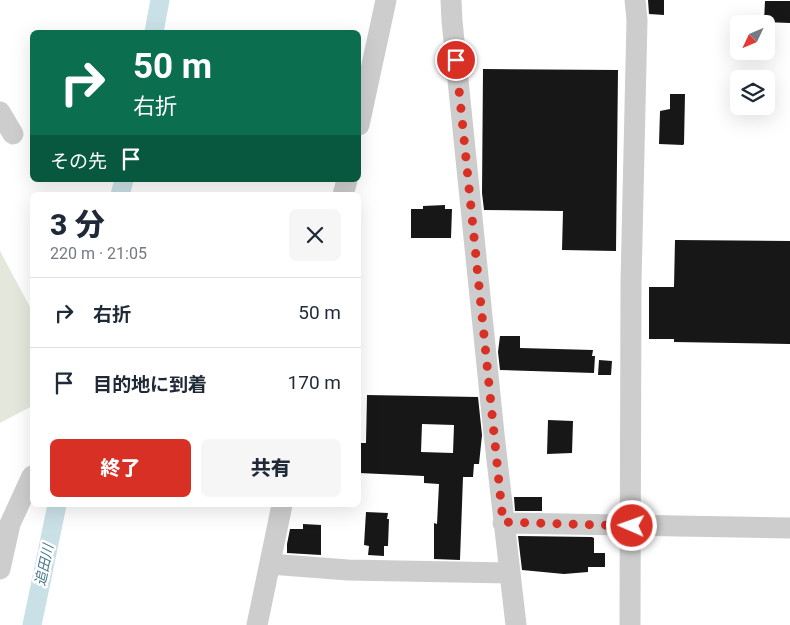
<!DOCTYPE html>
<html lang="ja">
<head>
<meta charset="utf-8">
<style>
	:root { --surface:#fff; --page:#f6f6f7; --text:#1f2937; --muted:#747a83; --line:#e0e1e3; --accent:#d93025 }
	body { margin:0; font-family:Roboto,"Noto Sans JP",sans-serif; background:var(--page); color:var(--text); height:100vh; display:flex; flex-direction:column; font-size:19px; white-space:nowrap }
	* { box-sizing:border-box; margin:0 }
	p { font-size:16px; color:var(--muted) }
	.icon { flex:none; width:28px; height:28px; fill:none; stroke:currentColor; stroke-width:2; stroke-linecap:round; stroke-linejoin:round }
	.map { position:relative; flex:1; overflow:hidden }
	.details { position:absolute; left:30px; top:192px; width:331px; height:315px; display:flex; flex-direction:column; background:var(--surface); border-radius:8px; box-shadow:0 5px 20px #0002 }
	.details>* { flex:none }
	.guide { position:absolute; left:30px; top:30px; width:331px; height:152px; border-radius:8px; box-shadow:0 5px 20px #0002; background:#0b6e4f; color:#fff; overflow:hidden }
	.needle { width:32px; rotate:226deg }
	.tools { position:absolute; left:730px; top:15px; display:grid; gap:10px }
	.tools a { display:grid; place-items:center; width:45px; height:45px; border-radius:8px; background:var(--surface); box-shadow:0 5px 20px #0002; font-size:25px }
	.pin { position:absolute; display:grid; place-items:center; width:42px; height:42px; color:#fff; margin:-21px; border:2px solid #fff; border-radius:50%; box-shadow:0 1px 5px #0007 }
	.me { position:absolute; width:55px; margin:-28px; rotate:272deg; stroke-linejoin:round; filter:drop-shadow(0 0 4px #0008) }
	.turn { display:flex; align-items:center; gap:18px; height:105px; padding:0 20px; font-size:22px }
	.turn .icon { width:65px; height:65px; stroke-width:2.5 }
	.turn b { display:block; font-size:35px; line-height:42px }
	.then { display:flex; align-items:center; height:48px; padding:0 20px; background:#0003; gap:10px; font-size:19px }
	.round { display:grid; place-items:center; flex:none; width:52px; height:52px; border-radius:8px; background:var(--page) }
	.headline { display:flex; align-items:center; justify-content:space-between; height:85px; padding:0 20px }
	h1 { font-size:30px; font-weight:800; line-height:38px }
	.cta { display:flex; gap:10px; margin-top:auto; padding:10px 20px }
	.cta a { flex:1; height:58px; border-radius:8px; background:var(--accent); color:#fff; font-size:20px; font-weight:800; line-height:58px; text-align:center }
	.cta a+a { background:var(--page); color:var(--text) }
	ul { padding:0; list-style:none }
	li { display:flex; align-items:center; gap:15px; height:70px; padding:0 20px; border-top:1px solid var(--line) }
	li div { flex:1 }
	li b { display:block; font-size:19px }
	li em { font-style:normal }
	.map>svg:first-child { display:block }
	.green { fill:#e4e8dc }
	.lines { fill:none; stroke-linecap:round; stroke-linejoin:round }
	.canal { stroke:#cae0e7; stroke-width:19 }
	.building { fill:#171717; fill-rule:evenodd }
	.minor { stroke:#cdcdcd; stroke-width:21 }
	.route { stroke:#d93025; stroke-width:9; stroke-dasharray:0 16.2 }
	.labels { text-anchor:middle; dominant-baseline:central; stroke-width:5; stroke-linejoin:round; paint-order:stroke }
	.water-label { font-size:14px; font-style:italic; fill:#45788a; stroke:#fff }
</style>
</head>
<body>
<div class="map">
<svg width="790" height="625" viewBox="0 0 790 625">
	<rect width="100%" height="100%" fill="#fff"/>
	<path class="green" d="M0,251l30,56 2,28v71l-32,17z"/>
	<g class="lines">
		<path class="canal" d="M154,32l6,-32
			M120,195l4,-15
			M32,625l25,-120"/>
	</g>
	<path class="building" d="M648,0h16v15l-15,-1z
		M765,1h25v22l-26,-1z
		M483,69l135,1 -2,181 -54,-1 1,-39 -79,-1 -2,-17z
		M670,94h15l-1,50 -1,1 -24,-1 1,-33 10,-2z
		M445,205v4h7l-1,29h-40v-29h12v-3z
		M675,240l115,1v103l-116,-2v-3h-25v-52h25z
		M500,336h20v12l73,2 -1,6h3l-1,17 -94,-3 -2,-18z
		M599,360l13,1 -1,14h-13z
		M367,395l111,2 4,38 -3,29h-5l-1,13h-10l-3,83 -26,-1v-36l3,1 2,-40 -15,-1v-7l-65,-3v-30h7zM422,424l32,1 -1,28 -32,-1z
		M548,420l25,1 -1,32 -25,1z
		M514,497h28v14h-27z
		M366,512l22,1 -1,6h2l-1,27h-4v10l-16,-1 1,-9 -5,-1z
		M303,524l18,1v30l-34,-2v-9l3,-15h13z
		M518,536l74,1 2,1v15h11v14h-17v5l-24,2 -42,-4z"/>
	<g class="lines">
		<path class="minor" d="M451,0l1,21 42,413 22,191
			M0,112l13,22
			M359,125l27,-125
			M343,195l4,-15
			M503,523l287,5
			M270,564l78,6 161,3
			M0,569l10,-45 22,-48
			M257,625l25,-120
			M630,625l1,-342 6,-263 -2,-20"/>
	</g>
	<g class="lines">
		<path class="route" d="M456,60l47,462 129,4"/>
	</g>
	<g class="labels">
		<g class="water-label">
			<text transform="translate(44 565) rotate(-78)">追田川</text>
		</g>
	</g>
</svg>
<div class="tools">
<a><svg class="needle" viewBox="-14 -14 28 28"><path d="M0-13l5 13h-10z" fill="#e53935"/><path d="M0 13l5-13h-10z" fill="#747a83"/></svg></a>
<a><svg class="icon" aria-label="layers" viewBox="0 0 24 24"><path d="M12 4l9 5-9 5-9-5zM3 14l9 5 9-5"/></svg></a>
</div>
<div class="pin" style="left:456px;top:60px;background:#d93025"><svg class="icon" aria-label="arrive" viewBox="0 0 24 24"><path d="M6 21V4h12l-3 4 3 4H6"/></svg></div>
<svg class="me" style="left:632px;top:526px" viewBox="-20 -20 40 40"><circle r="17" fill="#d93025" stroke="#fff" stroke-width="3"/><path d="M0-11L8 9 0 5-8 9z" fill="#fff"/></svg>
<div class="guide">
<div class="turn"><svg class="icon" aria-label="right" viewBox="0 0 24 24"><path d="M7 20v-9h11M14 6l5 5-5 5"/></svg><div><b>50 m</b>右折</div></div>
<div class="then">その先<svg class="icon" aria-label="arrive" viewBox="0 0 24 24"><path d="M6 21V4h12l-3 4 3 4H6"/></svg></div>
</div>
<section class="details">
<div class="headline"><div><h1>3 分</h1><p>220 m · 21:05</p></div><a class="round"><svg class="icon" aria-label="close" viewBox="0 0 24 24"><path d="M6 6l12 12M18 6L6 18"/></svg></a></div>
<ul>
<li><svg class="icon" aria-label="right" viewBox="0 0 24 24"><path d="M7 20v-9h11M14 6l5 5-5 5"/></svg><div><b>右折</b></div><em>50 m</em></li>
<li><svg class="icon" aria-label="arrive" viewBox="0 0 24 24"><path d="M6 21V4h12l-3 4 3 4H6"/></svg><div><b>目的地に到着</b></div><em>170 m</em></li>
</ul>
<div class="cta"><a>終了</a><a>共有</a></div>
</section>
</div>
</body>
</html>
